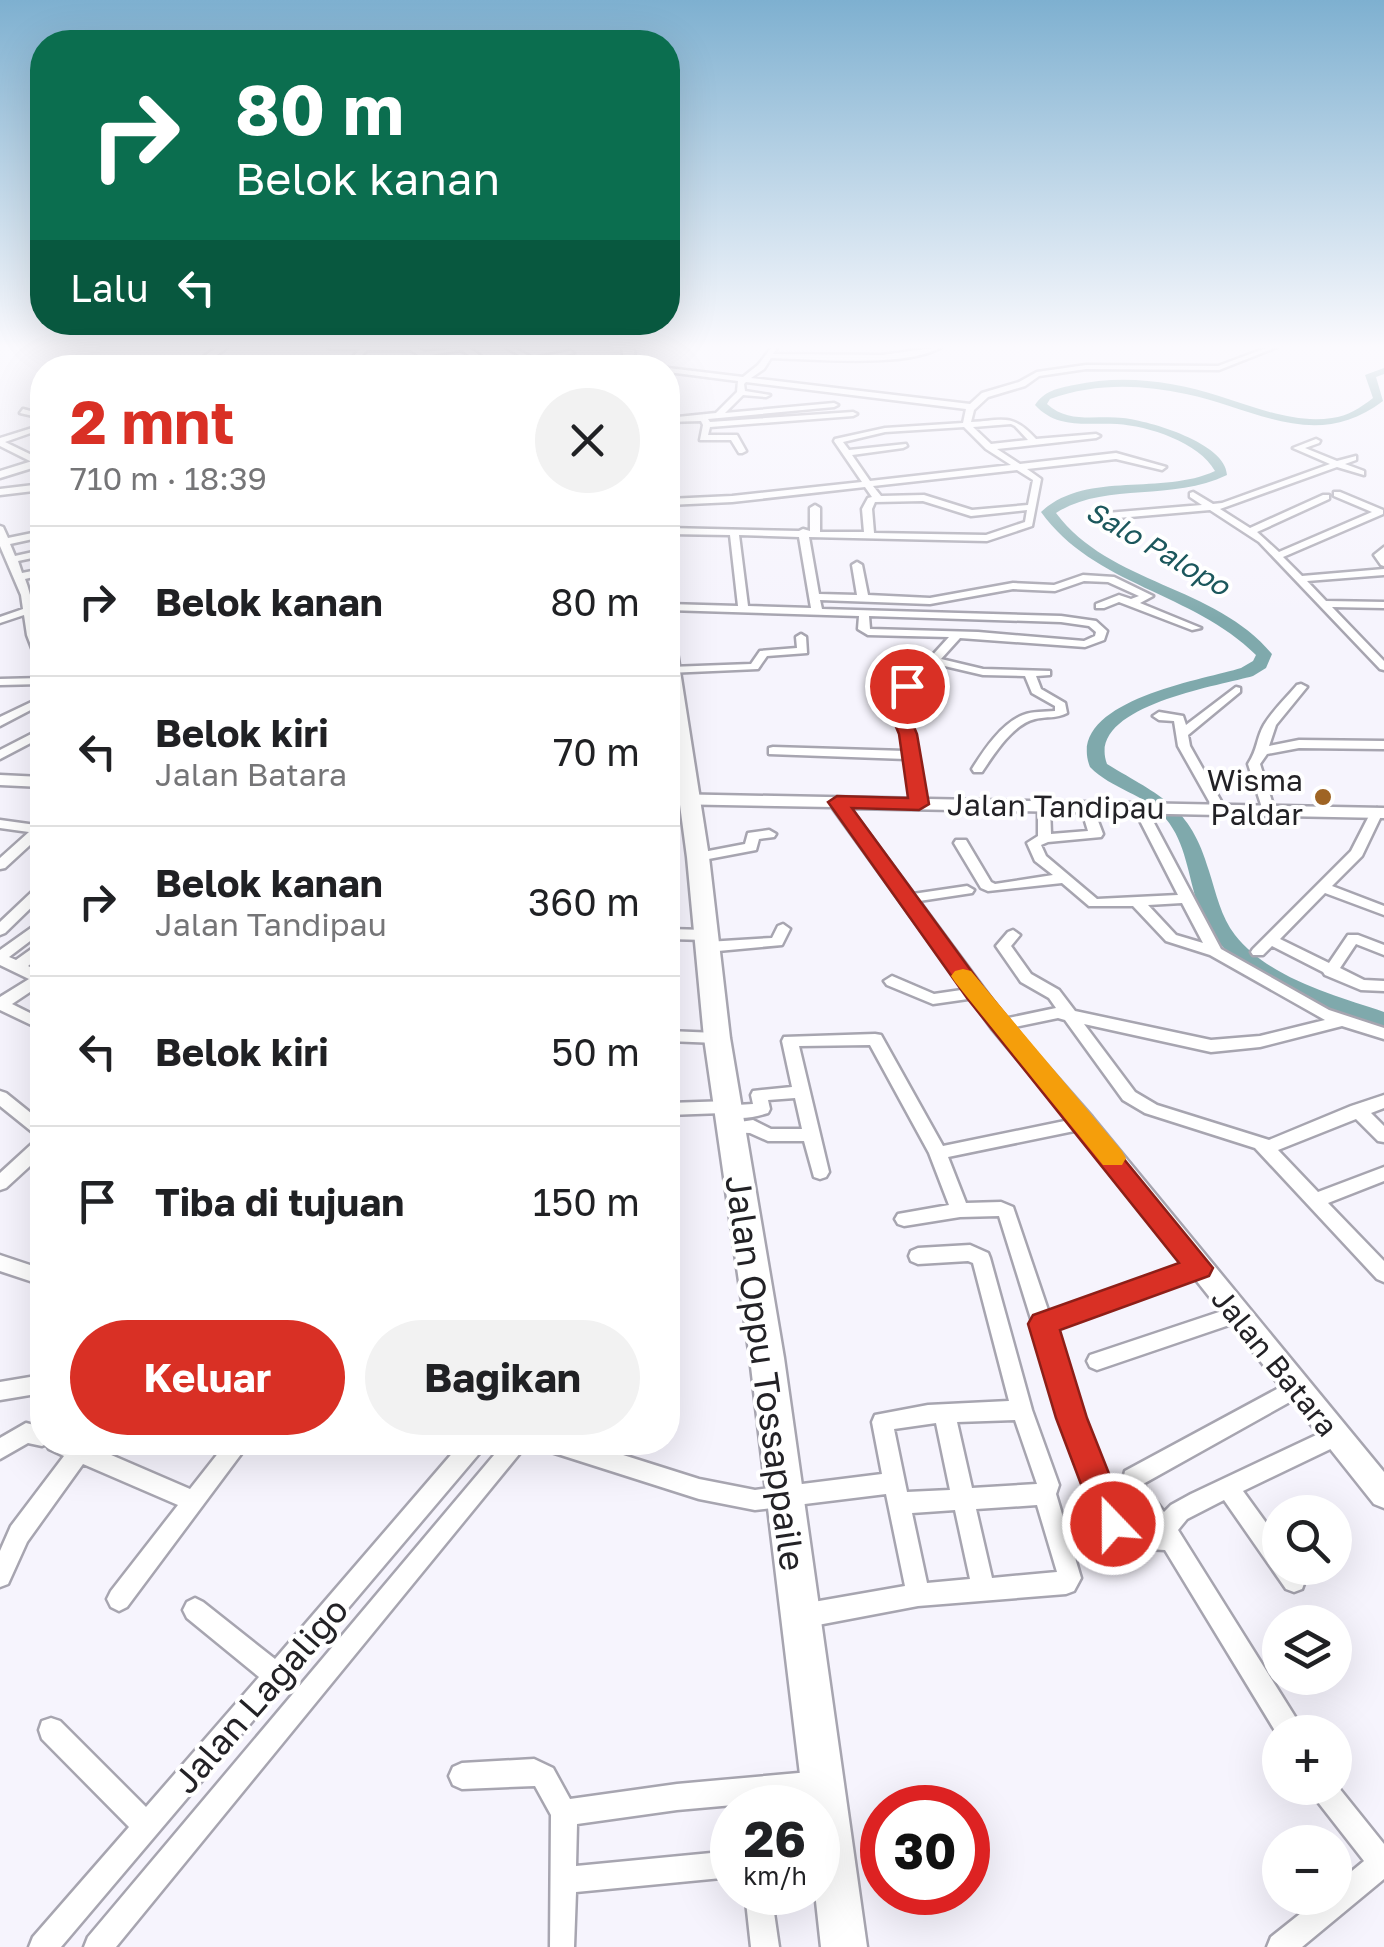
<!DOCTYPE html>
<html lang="id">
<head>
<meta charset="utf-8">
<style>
	:root { --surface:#fff; --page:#f2f2f2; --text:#202124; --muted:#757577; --line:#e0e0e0; --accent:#d93025 }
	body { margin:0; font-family:"Golos Text",sans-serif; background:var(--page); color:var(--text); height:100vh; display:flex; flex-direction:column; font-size:38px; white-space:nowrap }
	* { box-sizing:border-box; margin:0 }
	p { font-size:32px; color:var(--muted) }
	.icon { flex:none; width:55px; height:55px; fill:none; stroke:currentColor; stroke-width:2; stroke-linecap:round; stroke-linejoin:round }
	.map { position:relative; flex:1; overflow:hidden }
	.panel { position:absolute; left:30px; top:355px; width:650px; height:1100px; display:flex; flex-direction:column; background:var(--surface); border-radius:40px; box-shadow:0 10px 40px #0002 }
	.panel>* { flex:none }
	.guide { position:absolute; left:30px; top:30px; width:650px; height:305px; border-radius:40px; box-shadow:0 10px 40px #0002; background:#0b6e4f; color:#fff; overflow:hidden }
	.fabs { position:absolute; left:1262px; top:1495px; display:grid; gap:20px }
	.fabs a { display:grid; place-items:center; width:90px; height:90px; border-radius:50%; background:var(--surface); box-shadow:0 10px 40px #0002; font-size:50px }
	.speed { position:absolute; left:710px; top:1785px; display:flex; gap:20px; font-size:50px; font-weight:700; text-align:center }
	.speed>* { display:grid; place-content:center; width:130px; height:130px; border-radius:50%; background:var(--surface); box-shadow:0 10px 40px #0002; line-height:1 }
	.speed small { font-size:25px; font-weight:400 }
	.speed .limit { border:15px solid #d22; background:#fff; color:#111 }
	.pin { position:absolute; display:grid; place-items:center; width:85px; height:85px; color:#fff; margin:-42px; border:5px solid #fff; border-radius:50%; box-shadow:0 2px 10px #0007 }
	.me { position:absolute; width:110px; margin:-55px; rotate:338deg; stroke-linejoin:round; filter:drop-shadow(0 0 8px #0008) }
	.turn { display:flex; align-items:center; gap:35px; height:210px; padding:0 40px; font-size:45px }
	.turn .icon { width:130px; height:130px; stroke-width:2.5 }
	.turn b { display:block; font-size:70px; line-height:85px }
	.then { display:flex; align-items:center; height:95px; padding:0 40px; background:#0003; gap:20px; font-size:38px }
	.round { display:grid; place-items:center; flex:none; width:105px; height:105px; border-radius:52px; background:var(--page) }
	.head { display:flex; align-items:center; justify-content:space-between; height:170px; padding:0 40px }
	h1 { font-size:60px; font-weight:700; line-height:75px; color:var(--accent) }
	.cta { display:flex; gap:20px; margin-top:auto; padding:20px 40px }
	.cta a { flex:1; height:115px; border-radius:60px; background:var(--accent); color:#fff; font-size:40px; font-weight:700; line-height:115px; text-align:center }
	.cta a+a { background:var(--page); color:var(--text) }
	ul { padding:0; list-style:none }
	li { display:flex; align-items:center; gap:30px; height:150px; padding:0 40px; border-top:2px solid var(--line) }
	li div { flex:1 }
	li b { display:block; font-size:38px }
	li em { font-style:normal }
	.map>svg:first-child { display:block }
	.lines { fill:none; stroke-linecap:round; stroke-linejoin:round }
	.river { fill:#7fa9ac; fill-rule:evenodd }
	.minor-casing { stroke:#a7a5b0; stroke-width:5 }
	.tertiary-casing { stroke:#a7a5b0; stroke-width:5 }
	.primary-casing { stroke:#a7a5b0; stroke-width:5 }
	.minor { fill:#fff; fill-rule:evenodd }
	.tertiary { fill:#fff; fill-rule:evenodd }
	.primary { fill:#fff; fill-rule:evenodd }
	.route { fill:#d93025; stroke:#8d1f18; stroke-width:2.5 }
	.slow { fill:#f59e0b }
	.poi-dot { fill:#9f6424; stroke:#fff; stroke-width:4 }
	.labels { text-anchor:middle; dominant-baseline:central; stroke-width:8; stroke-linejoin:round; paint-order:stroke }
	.far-water-label { font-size:28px; font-style:italic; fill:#1b575c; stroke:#fff }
	.poi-label { font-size:30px; fill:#232226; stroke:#fff; text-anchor:end }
	.street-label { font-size:30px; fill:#232226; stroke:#fff }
	.near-street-label { font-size:35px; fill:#232226; stroke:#fff }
</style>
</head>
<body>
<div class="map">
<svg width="1384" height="1947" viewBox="0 0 1384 1947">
	<rect width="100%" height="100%" fill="#f6f4fd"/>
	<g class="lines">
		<path class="river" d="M1384,368v6l-8,3 7,24c-67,51 -126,8 -197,-7 -45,-10 -92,-11 -136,5l-3,5c22,20 49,11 76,14 27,3 103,25 104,57 -57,27 -123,7 -171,38 54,72 159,72 216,141l-6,14 -13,8c-34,10 -168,30 -146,88 54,33 83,41 102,107 7,22 12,46 26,64 35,44 99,60 149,77v17c-70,-20 -159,-49 -186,-124 -10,-29 -12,-62 -32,-86 -20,-25 -55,-30 -76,-52 -26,-66 113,-87 151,-99l12,-7 3,-6c-63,-63 -162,-69 -215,-143 45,-42 120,-16 174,-41 -16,-29 -67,-45 -98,-47 -30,-2 -59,6 -82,-19 9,-14 23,-17 39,-20 48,-11 99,-4 145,11 36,11 75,28 113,22 16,-2 28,-10 41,-20l-8,-23z"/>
		<g class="minor-casing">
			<path id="minor" d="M328,347h87l10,5 43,-5 29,21h-9l-5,-4 -32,4 27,-7 -17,-11 -31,5 15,13h-8l-26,-18h-44l-17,18h-7l17,-19h-29z
				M505,347h7l21,11 37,-7 4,2 -42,9z
				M772,347l5,1 -4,6 109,1 59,-8c-34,21 -128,12 -170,11l-7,11 -13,9 219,26 12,-11 37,-11 18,-10 49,-7 132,1 51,-19h8l-58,23 -133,-1 -47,7 -14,10 -37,11 -14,13 -3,12c33,-2 41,-9 65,17l60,-5 4,2 -4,2 -99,11 23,15 96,-11 50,14 -4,3 -46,-11 -89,10 14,10 -9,47 -45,15 -178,-4 10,57 38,1 -5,-30 5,-3 5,3 6,30 62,3 83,-15 41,2 29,-10 31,2 39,19 -13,7 61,25 -9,2 -73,-28 -15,6h-8v-4l23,-9 12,4 8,-3 -31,-14 -24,-1 -29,10 -42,-2 -83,15 -110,-4 2,9 239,7 35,5 11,10 -3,9 -19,7 -125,-9 -19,21 42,10 67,2v4l-14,1 5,13 24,14 2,10c-11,6 -20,3 -32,6 -22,5 -41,35 -53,53h-8l-2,-3c12,-19 29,-45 51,-54 10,-4 21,-3 32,-4v-5l-23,-13 -7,-17 -42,-1 -47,-11 -35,39 13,31 11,70 -1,3 -5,1 -6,-4 -7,-45 -137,-5v-6l4,-1 132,4 -3,-17 -13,-31 60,-66 -81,-2 -10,-6 1,-13 -191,-6v-6l70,2 -8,-71 -62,-1v-6l131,3 4,-2 7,2v-23l5,-3 5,3v24h44l-2,-23 6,-11 4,-1 -7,-10 -133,15 -64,3v-6l64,-3 130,-14 -28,-41 1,-2 50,-11 78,-5 3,-14 -220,-27 -2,2 1,7 25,4 -4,2 -23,-2 -18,18 109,-10 4,2 -4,2 -126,12 2,3 143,-10 4,2 -4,2 -143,11 -2,8h29l9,16 -4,2h-3l-8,-13h-31l3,-15 -2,-4 -33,1v-4l48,-5 21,-21 1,-11 -70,-9v-4l75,9 15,-12zM1011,424l4,2 13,14 -37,4 -18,-17zM964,427l22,22 25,16 -141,16 -18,-26 51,-7 4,-2 -1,-2 -57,6 -6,-8 42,-10zM1017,470l16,10 -5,25 -56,5 -48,-15 -43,1 -8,-10zM923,501l48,15 56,-6 -2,12 -39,13 -112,-2 -2,-24 3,-7zM739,535l60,2 12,71 -63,-2zM869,616l192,6 28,4 7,6 -1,4 -11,5 -106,-9 -108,-3z
				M23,409l19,5v4l-22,-5z
				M42,425v4l-37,13 37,18v4h-6l-36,-18v-8z
				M1316,439l4,2 -1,2 -14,5 32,13 19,-5v4l-11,4 19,7v4l-27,-8 -117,42 30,19 73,-33h6v4l-72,33 22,20 93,-40 -38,-16v-4h6l43,18v4l-100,43 19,19 82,-7v6l-77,6 19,20 58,1v6l-52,-1 52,54v9l-4,-1 -121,-127 -49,-32 -115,10 -5,-3 5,-3 107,-9 -12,-8v-4l3,-1 20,12 9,-1 108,-39 -37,-16z
				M42,484v6l-42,5v-6z
				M0,526l3,1 5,11 34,-7v6l-32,7 5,12 27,-6v6l-24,5 4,12 20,-4v6l-17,4c7,18 8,32 11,50 3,13 6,22 6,35l-5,-3 -10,-26 -3,-20 -24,8v-6l23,-8 -2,-14 -21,-49z
				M1384,547v19l-3,-1 -7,-10z
				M801,634l5,3 1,16 -40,3 -9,13 -90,4v-6h2l81,-3 9,-13 37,-3 -1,-11z
				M42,678v6l-42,1v-6z
				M1301,684l6,3 -31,38 -7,21 30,-6 85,1v8l-85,-1 -32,6 -7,10 15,47 -1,3h-10l-16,-50c10,-15 8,-25 16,-39 9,-15 22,-27 33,-40z
				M1236,687l4,1v4l-52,43 2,11 36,64 -6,4 -6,-4 -36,-64 -4,-25 -15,-1 -6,-4 6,-4 24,4 3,9z
				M42,697v7l-42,22v-9z
				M39,730l3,1v6l-42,22v-9z
				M1044,803l6,4 1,27 37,-3 -7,-23 6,-4 6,4 10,26 -2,3 -53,5 -7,3 5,11 51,43 81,-4 -44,-86 1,-3h10l76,143 108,61 55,18v11l-42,-13 -82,21 -49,5 -127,-28 51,68 22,13 112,35 82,-34 33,-11v13l-13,5 13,13v16l-6,-1 -22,-22 -78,31 40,42 66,-25v14l-56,22 56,58v21l-7,-3 -122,-131 -110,-35 -22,-13 -58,-80 -7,-2 -58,12 -6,-1 -2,-4 2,-4 62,-13 -7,-10 -28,-16 -25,-36 12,-14 5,-2 7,5 -9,11 20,28 28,16 16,21 136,29 49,-4 65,-16 -115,-65 -44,-14 -33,-35h-44l-27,-23 -74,8 -7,-3 -27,-45 2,-3h10l25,42 4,2 58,-9 -18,-14 -8,-18 11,-7v-29zM1182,903l21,40 -27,-8 -28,-30z
				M1377,808l6,4 -21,44 -30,30 52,20v9l-59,-22 -45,46 49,24 19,-28h10l26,10v10l-28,-11 -16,24 24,12 20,1v10l-23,-1 -36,-15 -2,-3 -51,-26 -9,9h-10l-2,-3 2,-3 98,-98 20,-39z
				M0,820l36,5 6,-2v11l-37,34 -5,1v-11l29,-26 -29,-4z
				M769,830l7,4 -2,3 -15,2 -3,11 -58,11 -7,-4 7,-4 47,-9 3,-11z
				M42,886v11l-37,36 -5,2v-13l37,-35z
				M967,886l7,4 -2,3 -66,10 -7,-4 7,-4z
				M38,923l4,2v7l-33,25 7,3 21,-15 5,-2v12l-14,11 14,7v11l-30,20 30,15v11l-42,-20v-13l29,-18 -29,-14v-15z
				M783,924l7,5 -8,16 -75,7 -7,-5 7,-5 65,-4 6,-12z
				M668,929l38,1 7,5 -7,5 -38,-1z
				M892,976l42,18 41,-6 8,5 -8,5 -42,6 -46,-19 -3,-4z
				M668,1031l49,2 8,5 -8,5 -49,-2z
				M875,1034l6,1 62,111 141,-29 6,2 2,4 -2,4 -6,2 -136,28 18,46 35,-1 12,5 36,106 150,-53 7,3 2,5 -2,5 -152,55 28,90 39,99 11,8 17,3 -28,-40 4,-17 165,-89 7,-3 7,3 3,6 -3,6 -161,90 21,28 7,-7 20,-11 138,-65 7,-3 7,3 3,7 -3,7 -100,48 37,51v26h18l7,13 -3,8 -8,3 -8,-3 -62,-89 -37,19 -9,11 121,193 3,9h-22v7l-115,-189c-23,-1 -43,-3 -60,-18l-43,-114 -63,-202 -39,1 -56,9 -6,-2 -3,-5 3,-5 51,-9 -20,-52 -59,-108 -71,1 30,126 -3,5 -6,2 -6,-2 -10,-36h-36l-18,-8 -23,-1 -2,-4 2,-4 26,-4 18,9h31l-7,-31 -27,2 2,9 -2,4c-13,4 -35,9 -45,0l-55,2v-12l62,-2 7,4 16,-1 -2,-9 2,-4 39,-4 -10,-46 2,-4z
				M0,1091l6,2 36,29v15l-6,-2 -36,-29z
				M42,1139v16l-36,33 -6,2v-17l36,-33z
				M970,1245l18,8 2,5 42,152 27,75 -3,9 25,84 -7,13 -8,3 -148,12 -116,22 -8,-4 -4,-8 4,-8 8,-4 103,-18 -19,-92 -131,16 -56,-11 -157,-50 -3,-7h43l117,37 56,11 127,-16 -10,-52 3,-7 53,-10 81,-4 -36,-138 -5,-2 -50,3 -7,-3 -2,-5 2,-5 7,-3zM1015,1420l22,64 -65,4 -15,-66zM936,1423l14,67 -43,2 -13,-63zM1037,1505l20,67 -65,6 -16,-69zM955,1510l15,69 -43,4 -15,-70z
				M0,1255l42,14v16l-42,-14z
				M1237,1306l7,2 3,6 -3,6 -147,50 -7,-3 -3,-6 3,-6z
				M42,1375v18l-42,7v-18z
				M26,1423l16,4v15h39l109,47 37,-47h23l-123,165 -8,4 -8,-4 -4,-8 4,-8 67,-86 -95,-41 -56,78 -19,42 -8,3v-36l11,-25 53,-70 -15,-7 -3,-5 -4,2 -14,-3 -28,16v-21z
				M462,1442h24l-3,7 -422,498h-32l4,-10 96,-110 -87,-88 -3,-9 3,-9 9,-3 9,3 86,86 113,-130 -72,-59 -4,-8 4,-8 8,-4 8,4 72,57z
				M505,1442h24l-413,505h-32l4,-10z
				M534,1759l19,9 17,31 107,-15 144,-13 9,4 4,9 -4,9 -9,4 -144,13 -100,14 -1,42 156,-15v26l-156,15 -2,55h-24l1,-132 -16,-29 -73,3 -9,-4 -4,-9 4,-9 9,-4z
				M1335,1783l49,61v35l-82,68h-35l4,-10 49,-39h15v-13l29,-24 -50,-64 -4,-9h25z
				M745,1892h26l8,55h-28z"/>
		</g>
		<g class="tertiary-casing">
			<path id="tertiary" d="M217,347h11l-29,21h-11z
				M42,458v7l-42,13v-7z
				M0,775l42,2v10l-42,-2z
				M668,794l716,14v10l-534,-10 157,212 85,97 292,355v36l-10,-4 -298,-375 -83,-99 -161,-223 -164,-3z"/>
		</g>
		<g class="primary-casing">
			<path id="primary" d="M622,347h11l4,21h-12z
				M668,647l9,5 32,205 21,181 54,320 83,589h-46l-6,-55 3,-84h-14l-54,-450 -46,-320 -17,-181 -19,-142z"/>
		</g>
		<use href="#minor" class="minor"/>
		<use href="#tertiary" class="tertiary"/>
		<use href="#primary" class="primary"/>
	</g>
	<linearGradient id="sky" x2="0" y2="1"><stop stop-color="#7eb0d0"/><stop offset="0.56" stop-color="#fbfafe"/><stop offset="1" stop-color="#fbfafe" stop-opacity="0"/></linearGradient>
	<rect width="1384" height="619" fill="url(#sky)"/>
	<path class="route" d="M907,681l9,5 -12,17 13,31 12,70 -10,6 -67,-2 131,179 230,281 -4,8 -149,54 27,88 42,106 -4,11 -12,5 -12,-5 -5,-11 -40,-106 -28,-94 5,-9 146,-52 -212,-265 -139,-196 9,-6 71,2 -9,-64 -13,-31 15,-21z"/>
	<path class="slow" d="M963,969l8,2 151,180 4,7 -4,7h-19l-148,-183 -4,-6 4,-5z"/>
	<circle class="poi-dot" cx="1323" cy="797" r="10"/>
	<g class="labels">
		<g class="far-water-label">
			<text transform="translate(1158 548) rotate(30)">Salo Palopo</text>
		</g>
		<g class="poi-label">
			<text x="1303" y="780">Wisma<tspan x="1303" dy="34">Paldar</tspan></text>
		</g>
		<g class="street-label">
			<text transform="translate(1056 806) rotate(1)">Jalan Tandipau</text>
			<text transform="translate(1275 1362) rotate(51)">Jalan Batara</text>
		</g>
		<g class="near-street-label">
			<text transform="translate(766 1373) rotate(82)">Jalan Oppu Tossappaile</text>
			<text transform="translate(260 1695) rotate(-49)">Jalan Lagaligo</text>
		</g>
	</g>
</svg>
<div class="fabs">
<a><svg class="icon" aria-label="search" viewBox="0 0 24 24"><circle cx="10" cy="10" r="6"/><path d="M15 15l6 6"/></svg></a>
<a><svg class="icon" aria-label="layers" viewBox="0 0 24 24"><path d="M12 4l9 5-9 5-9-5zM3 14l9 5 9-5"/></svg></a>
<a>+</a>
<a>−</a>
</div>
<div class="speed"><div>26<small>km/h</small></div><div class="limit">30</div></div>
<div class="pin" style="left:907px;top:686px;background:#d93025"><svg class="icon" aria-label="arrive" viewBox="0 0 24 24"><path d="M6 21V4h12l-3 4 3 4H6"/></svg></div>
<svg class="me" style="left:1113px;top:1524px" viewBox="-20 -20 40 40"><circle r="17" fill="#d93025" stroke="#fff" stroke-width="3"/><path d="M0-11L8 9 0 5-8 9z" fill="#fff"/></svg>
<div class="guide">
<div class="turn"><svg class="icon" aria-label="right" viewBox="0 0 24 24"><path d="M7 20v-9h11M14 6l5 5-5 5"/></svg><div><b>80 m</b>Belok kanan</div></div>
<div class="then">Lalu<svg class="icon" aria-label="left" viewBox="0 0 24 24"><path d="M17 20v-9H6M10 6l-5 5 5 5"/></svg></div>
</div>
<section class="panel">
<div class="head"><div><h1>2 mnt</h1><p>710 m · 18:39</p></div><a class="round"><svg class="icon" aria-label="close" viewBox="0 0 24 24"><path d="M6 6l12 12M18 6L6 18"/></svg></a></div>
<ul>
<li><svg class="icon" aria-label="right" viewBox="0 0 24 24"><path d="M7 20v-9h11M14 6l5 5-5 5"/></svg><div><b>Belok kanan</b></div><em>80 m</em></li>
<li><svg class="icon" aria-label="left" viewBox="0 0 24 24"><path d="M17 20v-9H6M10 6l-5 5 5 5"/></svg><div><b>Belok kiri</b><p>Jalan Batara</p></div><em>70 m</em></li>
<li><svg class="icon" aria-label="right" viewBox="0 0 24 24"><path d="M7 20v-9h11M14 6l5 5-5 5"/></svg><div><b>Belok kanan</b><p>Jalan Tandipau</p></div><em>360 m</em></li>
<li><svg class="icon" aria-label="left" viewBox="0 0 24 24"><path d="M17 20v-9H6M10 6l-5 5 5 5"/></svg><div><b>Belok kiri</b></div><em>50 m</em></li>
<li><svg class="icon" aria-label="arrive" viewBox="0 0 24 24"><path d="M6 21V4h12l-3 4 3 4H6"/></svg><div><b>Tiba di tujuan</b></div><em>150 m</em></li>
</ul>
<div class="cta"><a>Keluar</a><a>Bagikan</a></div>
</section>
</div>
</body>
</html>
